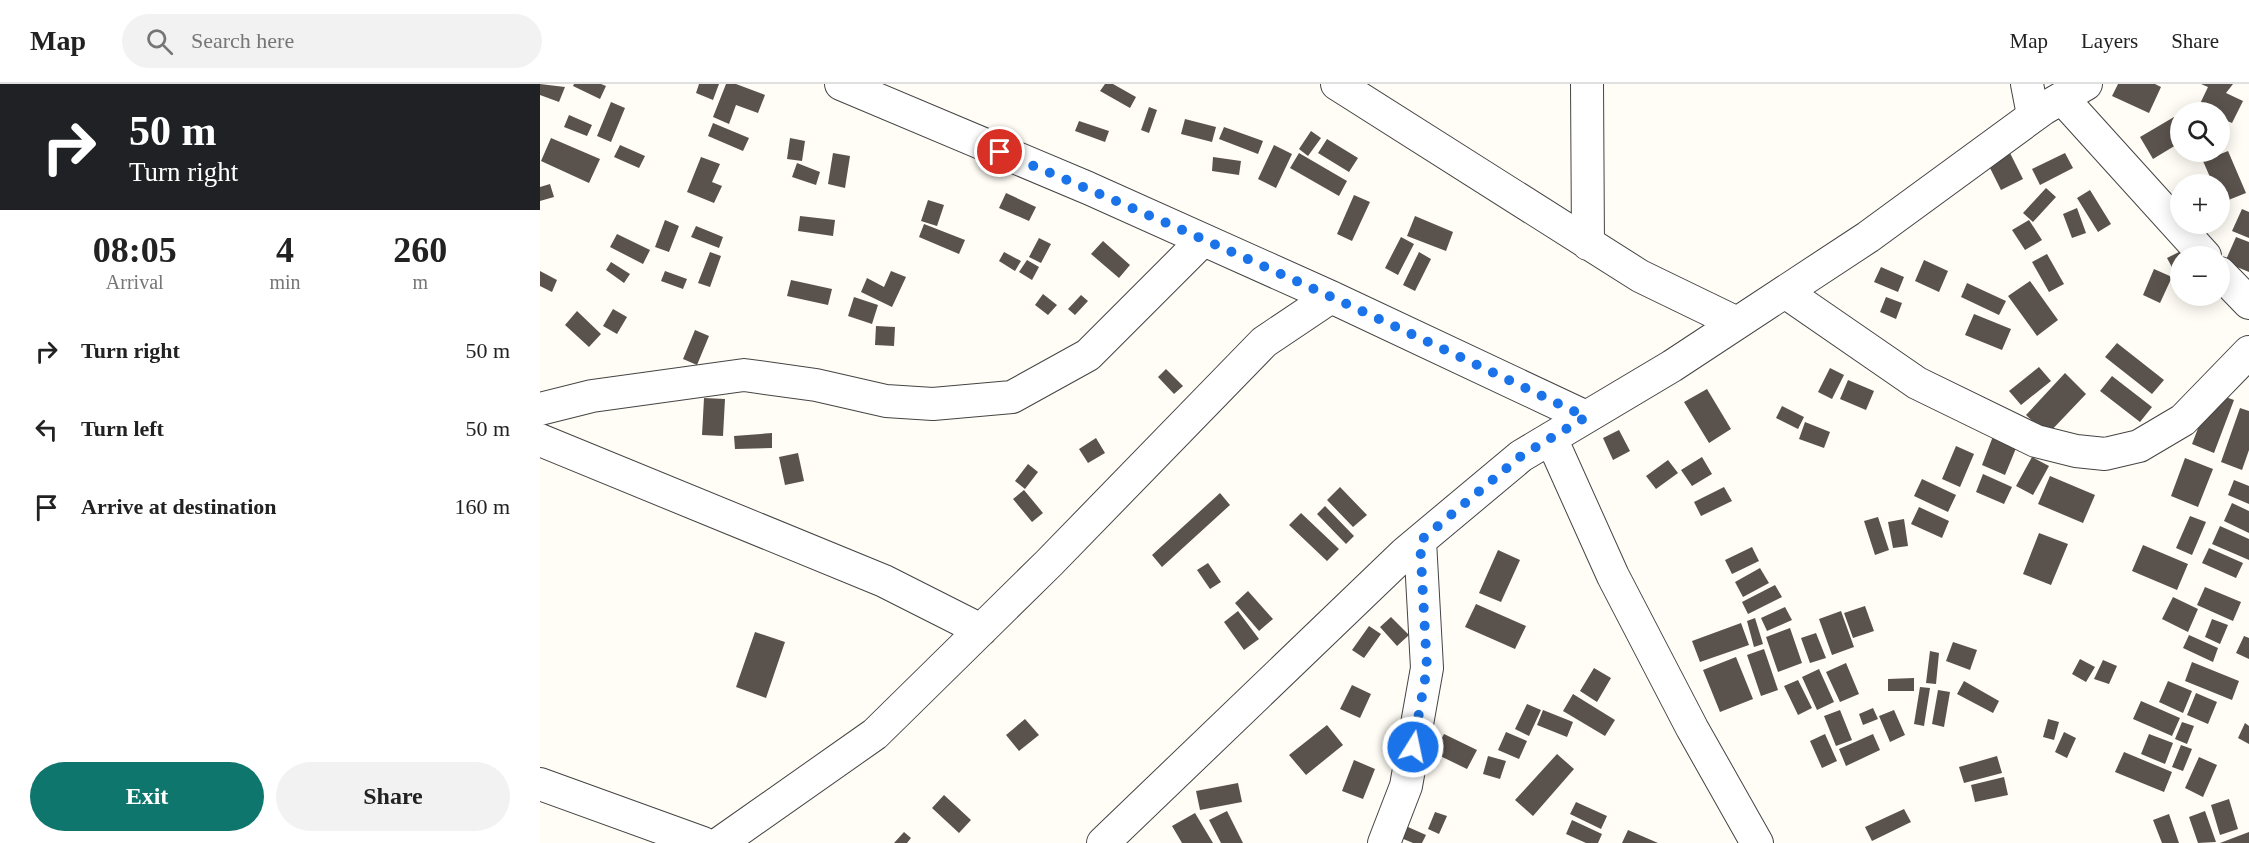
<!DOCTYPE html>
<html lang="en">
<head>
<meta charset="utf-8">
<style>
	:root { --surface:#fff; --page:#f2f2f2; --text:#222; --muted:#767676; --line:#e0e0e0; --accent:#0f766e }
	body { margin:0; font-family:Georgia,serif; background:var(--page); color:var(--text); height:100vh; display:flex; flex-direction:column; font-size:22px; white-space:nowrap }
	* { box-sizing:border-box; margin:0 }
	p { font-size:20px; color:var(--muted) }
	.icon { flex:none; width:33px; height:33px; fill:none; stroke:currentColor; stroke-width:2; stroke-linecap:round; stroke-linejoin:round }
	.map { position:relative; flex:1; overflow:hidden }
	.side { display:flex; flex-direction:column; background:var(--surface); width:540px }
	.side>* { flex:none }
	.hud { background:#202124; color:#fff; overflow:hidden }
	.tools { position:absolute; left:1630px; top:18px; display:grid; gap:12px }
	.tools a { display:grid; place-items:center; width:60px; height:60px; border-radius:50%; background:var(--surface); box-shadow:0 3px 15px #0003; font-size:30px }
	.pin { position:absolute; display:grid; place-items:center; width:51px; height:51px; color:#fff; margin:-26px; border:3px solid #fff; border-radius:50%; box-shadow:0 2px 6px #0007 }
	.me { position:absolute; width:66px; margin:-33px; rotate:10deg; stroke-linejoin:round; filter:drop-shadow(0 0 4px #0008) }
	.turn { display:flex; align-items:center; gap:21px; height:126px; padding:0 30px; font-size:27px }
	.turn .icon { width:78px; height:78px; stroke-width:2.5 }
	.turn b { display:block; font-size:42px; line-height:51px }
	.eta { display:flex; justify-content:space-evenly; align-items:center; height:102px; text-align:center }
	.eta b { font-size:36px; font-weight:700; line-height:42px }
	.primary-button { display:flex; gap:12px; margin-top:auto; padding:12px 30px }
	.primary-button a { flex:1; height:69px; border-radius:36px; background:var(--accent); color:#fff; font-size:24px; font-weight:700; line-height:69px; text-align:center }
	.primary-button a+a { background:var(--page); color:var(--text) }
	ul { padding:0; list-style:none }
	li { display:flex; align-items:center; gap:18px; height:78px; padding:0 30px }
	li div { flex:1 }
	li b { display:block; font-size:22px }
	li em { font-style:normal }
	header { display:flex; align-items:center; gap:36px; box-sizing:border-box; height:84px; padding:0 30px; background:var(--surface); border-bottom:2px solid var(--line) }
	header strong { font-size:28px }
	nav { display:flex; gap:33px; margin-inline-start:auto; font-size:21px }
	.search { width:420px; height:54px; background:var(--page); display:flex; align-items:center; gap:15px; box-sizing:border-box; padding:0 21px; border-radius:33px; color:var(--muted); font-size:22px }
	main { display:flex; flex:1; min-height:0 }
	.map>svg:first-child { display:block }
	.building { fill:#5a524d }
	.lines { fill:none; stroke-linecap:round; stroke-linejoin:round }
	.minor-casing { stroke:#444; stroke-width:34 }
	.minor { stroke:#fff; stroke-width:32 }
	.route { stroke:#1a73e8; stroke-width:10; stroke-dasharray:0 18 }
</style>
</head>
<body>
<header>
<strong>Map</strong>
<div class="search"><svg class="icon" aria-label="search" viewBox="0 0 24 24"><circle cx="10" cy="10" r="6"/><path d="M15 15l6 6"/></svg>Search here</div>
<nav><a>Map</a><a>Layers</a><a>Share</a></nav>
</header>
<main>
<section class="side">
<div class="hud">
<div class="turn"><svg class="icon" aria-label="right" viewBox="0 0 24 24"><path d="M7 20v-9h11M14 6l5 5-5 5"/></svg><div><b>50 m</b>Turn right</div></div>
</div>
<div class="eta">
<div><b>08:05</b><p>Arrival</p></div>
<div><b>4</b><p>min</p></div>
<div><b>260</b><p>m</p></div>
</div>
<ul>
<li><svg class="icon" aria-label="right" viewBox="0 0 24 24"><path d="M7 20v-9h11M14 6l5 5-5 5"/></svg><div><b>Turn right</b></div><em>50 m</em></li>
<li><svg class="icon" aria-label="left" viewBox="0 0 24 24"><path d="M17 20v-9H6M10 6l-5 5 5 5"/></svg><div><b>Turn left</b></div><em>50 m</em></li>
<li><svg class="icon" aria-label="arrive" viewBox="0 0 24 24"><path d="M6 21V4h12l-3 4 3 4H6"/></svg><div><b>Arrive at destination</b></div><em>160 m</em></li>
</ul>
<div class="primary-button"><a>Exit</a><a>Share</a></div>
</section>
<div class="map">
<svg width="1709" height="759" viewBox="0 0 1709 759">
	<rect width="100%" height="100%" fill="#fffdf5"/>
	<path class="building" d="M0,0l25,3 -6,15 -19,-7z
		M34,0h27l5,2 -6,13 -27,-13z
		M159,0h20l-6,16 -17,-7z
		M186,0h10l29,11 -7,18 -22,-8 -7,19 -16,-7z
		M565,0h8l23,13 -6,11 -30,-17z
		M1578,0h37l6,3 -12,26 -37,-17z
		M1661,0h32l-7,9 17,8 -11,22 -12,-5v-6h-12l-10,-4 10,-21z
		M71,18l14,6 -14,34 -14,-6z
		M609,23l8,3 -8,23 -8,-3z
		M29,31l23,10 -5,11 -23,-9z
		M1634,33l7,12v13l-28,17 -13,-22z
		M645,35l31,8 -4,15 -31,-8z
		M539,37l30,10 -4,11 -30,-11z
		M173,39l36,15 -6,13 -35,-15z
		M684,43l39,14 -5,13 -39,-15z
		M771,47l10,7 -13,18 -9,-7z
		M11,54l49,21 -11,24 -48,-22z
		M250,54l15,3 -3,20 -15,-2z
		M787,55l31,19 -9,14 -31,-19z
		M80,61l25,11 -6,12 -25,-11z
		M734,61l18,9 -16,34 -18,-9z
		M1466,61l17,34 -22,11 -17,-34z
		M1688,67l18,42 -25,10 -1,-19h-7l-10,-23z
		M293,69l17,3 -5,32 -17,-4z
		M759,69l48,28 -8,15 -49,-28z
		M1525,69l8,15 -33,17 -8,-16z
		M161,73l19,7 -8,18 10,4 -8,17 -27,-11z
		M673,73l28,4 -2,14 -27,-4z
		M257,79l23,9 -4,13 -24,-8z
		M10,100l4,13 -14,4v-14z
		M1506,104l10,9 -23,25 -10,-9z
		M1550,106l21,34 -13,8 -21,-34z
		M466,109l30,14 -7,14 -30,-13z
		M814,111l16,7 -18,39 -15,-7z
		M388,116l16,5 -7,21 -16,-5z
		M1537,124l9,25 -14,5 -9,-24z
		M1702,125l7,3v26l-17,-7z
		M260,132l35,4 -2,16 -35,-5z
		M875,132l38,16 -7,19 -39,-15z
		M125,136l14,6 -10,26 -14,-5z
		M1489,136l13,20 -17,10 -13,-20z
		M384,140l41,16 -6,14 -40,-17z
		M156,142l27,11 -4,11 -28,-11z
		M77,150l33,16 -7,14 -33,-17z
		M861,153l13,7 -16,31 -13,-7z
		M1696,153l13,5v30l-24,-10z
		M499,154l12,6 -10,19 -12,-6z
		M563,157l27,24 -11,13 -28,-24z
		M1641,167l3,5h-3v28l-14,-26z
		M170,168l11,4 -11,31 -12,-4z
		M464,168l17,9 -6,10 -16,-10z
		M879,168l12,7 -16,32 -12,-6z
		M1507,170l17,30 -15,8 -17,-30z
		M487,176l12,7 -7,13 -13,-8z
		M1384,176l24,11 -9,21 -24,-11z
		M71,178l19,12 -6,9 -18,-13z
		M1341,183l23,10 -6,15 -24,-10z
		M1614,185l18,8 -12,26 -17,-8z
		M0,187l17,9 -5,12 -12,-6z
		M125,187l22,8 -4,10 -22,-8z
		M351,187l15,6 -14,30 -31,-15 6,-14 17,9z
		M251,196l41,9 -4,16 -41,-9z
		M1490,197l28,39 -21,16 -29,-40z
		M1427,199l39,18 -7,14 -38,-18z
		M503,210l14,11 -9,10 -13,-10z
		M541,211l7,6 -13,14 -7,-6z
		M314,213l24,8 -6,19 -24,-8z
		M1346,213l16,6 -6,16 -16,-7z
		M73,225l14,8 -10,17 -14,-8z
		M37,227l24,23 -12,13 -24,-22z
		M1434,230l37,15 -9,21 -37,-15z
		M336,242l19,1 -1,19 -19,-1z
		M155,246l14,6 -12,29 -14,-6z
		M1577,259l47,37 -12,14 -47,-37z
		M1499,283l12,14 -30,24 -12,-14z
		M1290,284l14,7 -12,24 -14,-7z
		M626,285l17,17 -9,8 -16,-17z
		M1525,289l21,21 -39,41 -21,-20z
		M1572,292l40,31 -12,15 -40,-31z
		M1308,296l26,11 -8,19 -26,-11z
		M1167,305l24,40 -22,14 -25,-41z
		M1672,308l22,8 -20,53 -22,-9z
		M164,314l21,1 -2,37 -21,-1z
		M1242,322l22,11 -6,12 -22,-11z
		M1700,324l9,3v39l-7,20 -21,-8z
		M1265,338l25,10 -6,16 -25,-9z
		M1079,346l11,21 -17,9 -10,-22z
		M1455,347l24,10 -14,34 -23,-10z
		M232,349v15l-37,1 -1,-13z
		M556,354l9,15 -17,10 -9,-14z
		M1416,362l18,8 -14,33 -18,-8z
		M258,369l6,28 -19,4 -6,-28z
		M1162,373l10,17 -20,12 -11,-16z
		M1492,373l17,9 -16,29 -17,-9z
		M1645,374l28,11 -15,38 -27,-11z
		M1128,376l10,13 -22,16 -10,-13z
		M488,380l10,8 -13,17 -10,-8z
		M1443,390l29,13 -8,17 -28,-12z
		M1510,392l45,19 -12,28 -45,-19z
		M1382,395l34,16 -8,17 -34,-16z
		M1694,396l15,6v18l-21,-9z
		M800,403l27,28 -14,12 -26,-27z
		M1184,403l8,14 -31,15 -7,-14z
		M484,406l19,23 -11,9 -19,-23z
		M680,409l10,12 -68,62 -10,-12z
		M1692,419l17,8v22l-25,-12z
		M785,422l29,30 -8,8 -29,-30z
		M1379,423l30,14 -7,17 -31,-14z
		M761,429l38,36 -12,12 -38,-36z
		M1650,432l16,6 -14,33 -16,-7z
		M1338,433l11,33 -14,5 -11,-34z
		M1364,435l4,27 -15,2 -5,-26z
		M1680,442l29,13v21l-37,-16z
		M1499,449l29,11 -17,41 -28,-11z
		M1603,461l45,19 -11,26 -45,-19z
		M1212,463l7,14 -27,13 -7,-14z
		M1669,464l34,15 -7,15 -34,-15z
		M958,466l22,10 -19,42 -22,-9z
		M668,479l13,19 -11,7 -13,-19z
		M1220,484l9,15 -26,14 -8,-15z
		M1235,501l7,12 -34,17 -6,-12z
		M1665,503l36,15 -8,19 -36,-16z
		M708,507l25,28 -14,12 -24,-28z
		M1633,513l25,12 -10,23 -26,-13z
		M936,520l50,22 -11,23 -50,-22z
		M1325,522l9,25 -21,7 -9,-25z
		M1245,523l7,13 -25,11 -6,-13z
		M698,527l21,28 -15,11 -20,-28z
		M1301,527l13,36 -22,8 -13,-36z
		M851,533l18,18 -12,11 -17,-19z
		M1215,534l8,26 -9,3 -7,-26z
		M1672,535l16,6 -8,19 -15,-7z
		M1201,539l8,22 -49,17 -8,-21z
		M829,542l12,8 -17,24 -12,-8z
		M1250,544l12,35 -24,9 -12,-35z
		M215,548l30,10 -19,56 -30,-11z
		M1276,549l10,25 -16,5 -9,-25z
		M1649,551l29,13 -5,14 -30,-14z
		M1704,552l5,2v21l-13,-6z
		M1413,558l24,8 -7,20 -24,-9z
		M1224,565l14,41 -17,6 -14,-41z
		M1390,567l9,2 -3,31 -10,-1z
		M1196,573l17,42 -33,13 -17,-42z
		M1540,575l15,8 -9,15 -14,-8z
		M1563,576l14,6 -8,18 -15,-5z
		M1652,578l47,19 -7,19 -47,-19z
		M1306,579l13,31 -19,8 -14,-30z
		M1054,584l17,10 -14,24 -17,-11z
		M1279,585l15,33 -17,8 -15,-33z
		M1374,594v13h-26v-12z
		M1258,596l14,28 -14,7 -14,-29z
		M1424,597l35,20 -6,12 -36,-19z
		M1628,597l24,10 -9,22 -24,-11z
		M812,601l19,9 -11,24 -20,-9z
		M1380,603l10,1 -6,38 -10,-2z
		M1398,606l12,2 -6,35 -12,-3z
		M1656,609l21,9 -9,22 -21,-9z
		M1033,610l42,26 -10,16 -42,-25z
		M1601,617l39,17 -8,18 -39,-17z
		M987,620l14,6 -12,26 -14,-7z
		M1333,624l5,11 -15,6 -4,-11z
		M1003,626l30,12 -6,15 -30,-12z
		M1300,626l12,30 -16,6 -12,-30z
		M1354,626l11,25 -15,7 -11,-26z
		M485,635l14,16 -20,16 -13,-16z
		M1508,635l11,3 -5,18 -11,-3z
		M1642,638l12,4 -7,18 -12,-5z
		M1705,639l4,3v18l-11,-6z
		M787,641l16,20 -37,30 -17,-20z
		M966,648l21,9 -8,18 -21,-9z
		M1524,648l12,6 -9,20 -12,-6z
		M904,650l33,16 -10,19 -33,-16z
		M1285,650l12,27 -15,7 -12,-27z
		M1333,650l7,16 -34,16 -7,-17z
		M1609,650l24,9 -8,21 -24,-10z
		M1641,661l11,4 -9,22 -11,-4z
		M1584,668l48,20 -8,20 -49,-20z
		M1017,670l17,15 -41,47 -18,-16z
		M948,672l18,5 -6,18 -17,-5z
		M1457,672l5,17 -38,10 -5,-16z
		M1659,673l18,8 -14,32 -18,-9z
		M814,676l21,9 -12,30 -21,-8z
		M1464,693l4,18 -33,7 -4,-17z
		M698,699l4,19 -42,8 -4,-19z
		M404,711l27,25 -12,13 -27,-25z
		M1689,715l9,30 -18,6 -9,-30z
		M1036,718l31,14 -6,13 -31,-15z
		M1364,725l7,13 -39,19 -7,-14z
		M687,727l16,32h-22l-12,-23z
		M1665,727l11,31 -18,1 -9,-26z
		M895,728l12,4 -8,18 -11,-5z
		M655,729l18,30h-31l-10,-17z
		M1629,730l10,29h-17l-9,-23z
		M1032,736l30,14 -4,9h-12l-20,-9z
		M859,739l27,12 -4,8h-9l-19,-8z
		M1088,746l30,13h-36z
		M364,748l7,6 -4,5h-13z
		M1709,748v11h-29z"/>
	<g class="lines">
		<g class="minor-casing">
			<path id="minor" d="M301,0l247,104 243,109 255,120
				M797,0l303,192 97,47
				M1047,0l1,160
				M1487,0l6,31
				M1522,14l143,158
				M1680,189l29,30
				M1245,208l132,91 119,58 40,10 29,3 34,-8 44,-26 66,-68
				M0,325l52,-13 152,-21 72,10 70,16 47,3 79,-7 76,-42 115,-115
				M1011,354l62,138 79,152 65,115
				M0,356l344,141 97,49
				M0,700l163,59
				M180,759l155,-109 174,-171 215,-221 67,-45
				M563,759l302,-290 116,-97 151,-90 196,-129 175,-128 43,-25
				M844,759l22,-57 21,-118 -7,-127"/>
		</g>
		<use href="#minor" class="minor"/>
	</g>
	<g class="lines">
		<path class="route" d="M460,68c198,82 393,172 586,265l-65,39 -101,85 7,127 -14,79"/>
	</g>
</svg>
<div class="tools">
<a><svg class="icon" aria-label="search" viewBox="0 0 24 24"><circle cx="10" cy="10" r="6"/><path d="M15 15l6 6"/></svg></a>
<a>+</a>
<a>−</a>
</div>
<div class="pin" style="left:460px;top:68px;background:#d93025"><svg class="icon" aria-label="arrive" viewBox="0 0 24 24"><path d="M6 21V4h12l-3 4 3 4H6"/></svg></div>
<svg class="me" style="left:873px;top:663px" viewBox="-20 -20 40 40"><circle r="17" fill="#1a73e8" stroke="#fff" stroke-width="3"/><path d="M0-11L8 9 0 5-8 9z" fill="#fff"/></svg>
</div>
</main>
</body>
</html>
